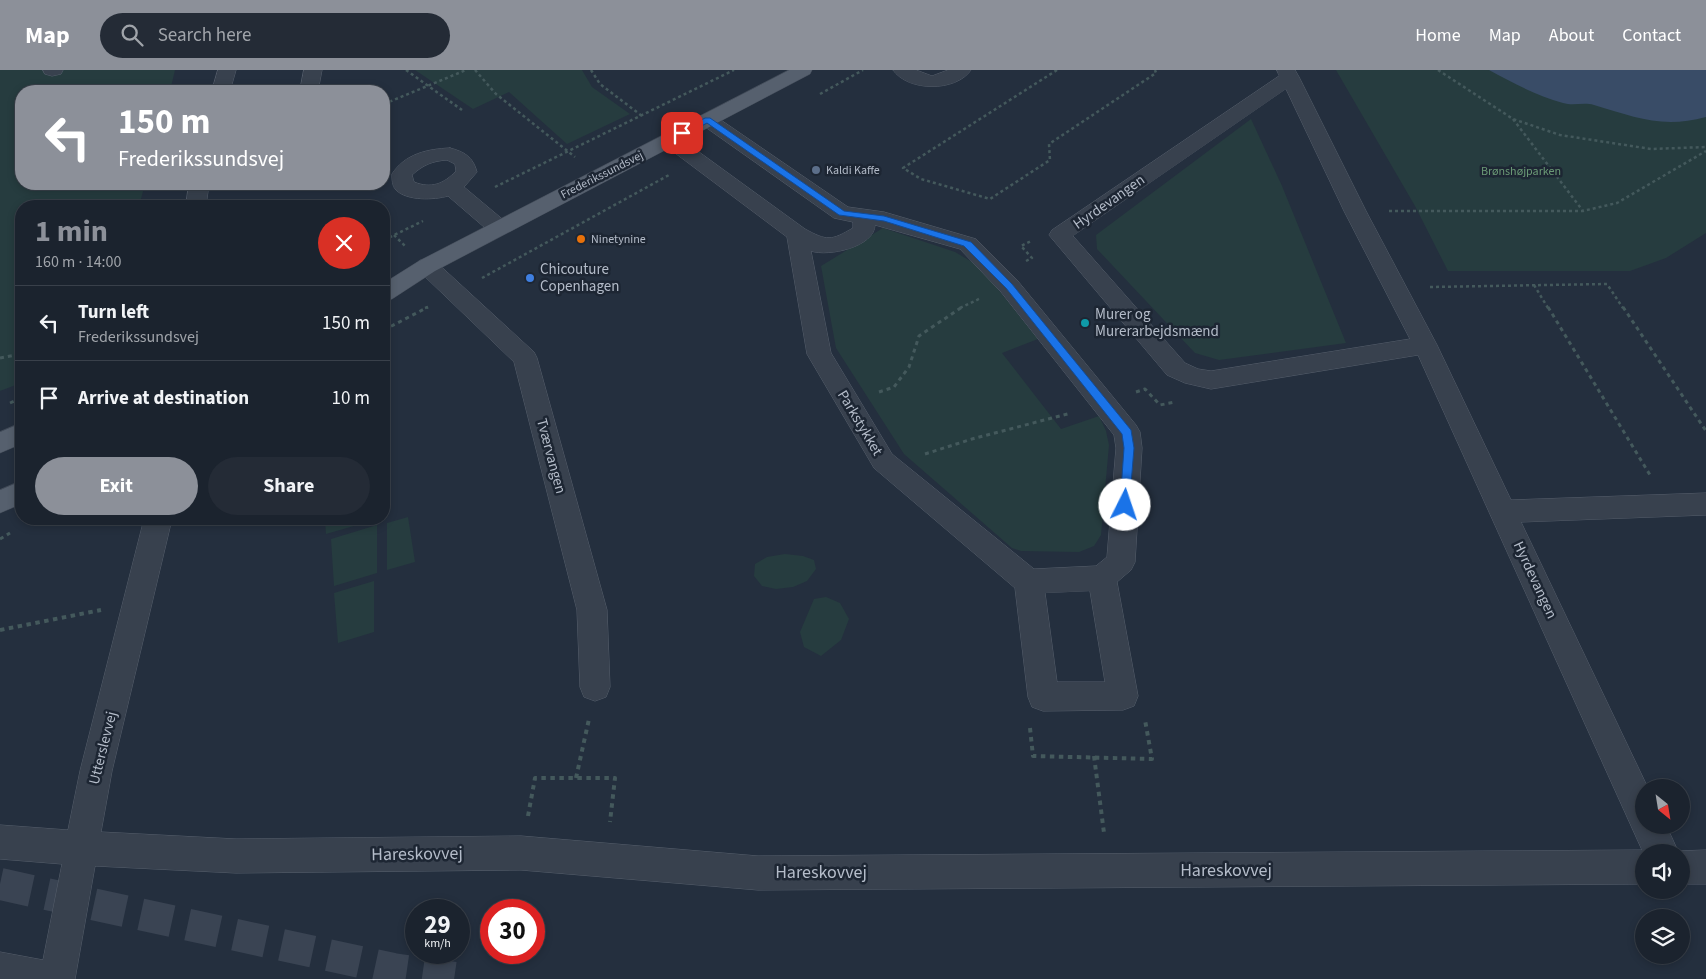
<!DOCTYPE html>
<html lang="en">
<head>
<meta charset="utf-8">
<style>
	:root { --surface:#1b232e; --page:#242b36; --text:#f1f3f6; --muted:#a0a4aa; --line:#39404a; --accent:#8c9099 }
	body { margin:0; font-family:"Source Sans 3",sans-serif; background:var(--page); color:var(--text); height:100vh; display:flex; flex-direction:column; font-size:19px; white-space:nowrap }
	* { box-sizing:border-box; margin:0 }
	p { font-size:16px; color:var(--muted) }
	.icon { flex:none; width:28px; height:28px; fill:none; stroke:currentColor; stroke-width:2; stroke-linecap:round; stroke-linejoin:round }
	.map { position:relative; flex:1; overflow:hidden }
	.side { position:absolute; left:15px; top:130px; width:375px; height:325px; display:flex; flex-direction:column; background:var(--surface); border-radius:20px; box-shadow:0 2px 8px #0003,0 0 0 1px var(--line) }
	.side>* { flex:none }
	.banner { position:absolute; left:15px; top:15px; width:375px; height:105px; border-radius:20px; box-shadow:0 2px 8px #0003,0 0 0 1px var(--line); background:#8c9099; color:#fff; overflow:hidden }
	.needle { width:32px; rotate:150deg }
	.fabs { position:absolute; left:1635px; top:709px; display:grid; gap:10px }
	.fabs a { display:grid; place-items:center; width:55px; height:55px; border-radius:50%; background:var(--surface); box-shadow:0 2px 8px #0003,0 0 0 1px var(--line); font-size:25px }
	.speed { position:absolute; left:405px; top:829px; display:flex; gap:10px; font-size:25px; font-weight:700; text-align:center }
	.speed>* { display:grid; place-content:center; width:65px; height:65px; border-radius:50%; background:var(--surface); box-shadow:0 2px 8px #0003,0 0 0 1px var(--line); line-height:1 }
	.speed small { font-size:12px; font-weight:400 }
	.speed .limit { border:8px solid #d22; background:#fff; color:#111 }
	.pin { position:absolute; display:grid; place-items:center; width:42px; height:42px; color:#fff; margin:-21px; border-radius:10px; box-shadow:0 2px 8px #0006 }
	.me { position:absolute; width:55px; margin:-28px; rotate:4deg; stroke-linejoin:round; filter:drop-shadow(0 0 4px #0008) }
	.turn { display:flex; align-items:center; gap:18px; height:105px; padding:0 20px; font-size:22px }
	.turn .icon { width:65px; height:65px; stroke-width:2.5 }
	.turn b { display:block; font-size:35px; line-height:42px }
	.round { display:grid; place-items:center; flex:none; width:52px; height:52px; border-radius:26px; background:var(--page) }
	.head { display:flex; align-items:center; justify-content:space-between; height:85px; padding:0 20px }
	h1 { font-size:30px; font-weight:700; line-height:38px; color:var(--accent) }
	.cta { display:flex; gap:10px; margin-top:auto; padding:10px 20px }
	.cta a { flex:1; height:58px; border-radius:30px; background:var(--accent); color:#fff; font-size:20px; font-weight:700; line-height:58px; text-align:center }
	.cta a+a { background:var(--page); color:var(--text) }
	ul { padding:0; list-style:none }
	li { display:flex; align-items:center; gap:15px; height:75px; padding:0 20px; border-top:1px solid var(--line) }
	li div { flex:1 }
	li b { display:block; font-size:19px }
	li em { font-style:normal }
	header { display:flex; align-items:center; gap:30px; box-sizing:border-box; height:70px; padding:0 25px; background:var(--accent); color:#fff }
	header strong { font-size:24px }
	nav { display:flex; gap:28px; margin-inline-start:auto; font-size:18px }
	.search { width:350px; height:45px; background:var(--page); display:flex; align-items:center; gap:12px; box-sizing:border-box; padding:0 18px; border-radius:28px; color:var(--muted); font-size:19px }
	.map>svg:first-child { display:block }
	.green { fill:#263c3f }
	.water { fill:#394c67 }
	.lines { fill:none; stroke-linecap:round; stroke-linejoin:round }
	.major-tunnel { stroke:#3a4453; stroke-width:32; stroke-dasharray:32 16; stroke-linecap:butt }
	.minor-casing { stroke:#565f6c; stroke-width:1 }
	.major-casing { stroke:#414a57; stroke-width:1 }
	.path-far2 { stroke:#44595c; stroke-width:2.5; stroke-dasharray:3 3; stroke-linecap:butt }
	.path-far1 { stroke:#44595c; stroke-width:3; stroke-dasharray:4 4; stroke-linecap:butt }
	.path { stroke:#44595c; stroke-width:4; stroke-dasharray:4.5 4.5; stroke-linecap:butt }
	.minor { fill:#38414e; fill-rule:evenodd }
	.major { fill:#56606e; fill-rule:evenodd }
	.route { fill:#1a73e8; stroke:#114b97 }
	.service-dot { fill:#5c6f8a; stroke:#1d2633; stroke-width:2 }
	.food-dot { fill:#e8710a; stroke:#1d2633; stroke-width:2 }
	.shop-dot { fill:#3f7fe0; stroke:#1d2633; stroke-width:2 }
	.culture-dot { fill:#0f9aa8; stroke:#1d2633; stroke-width:2 }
	.labels { text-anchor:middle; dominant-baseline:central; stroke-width:5; stroke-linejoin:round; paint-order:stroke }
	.far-poi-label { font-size:12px; fill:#b4bcc9; stroke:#1d2633; text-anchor:start }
	.far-park-label { font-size:12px; fill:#6b9a76; stroke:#1d2633 }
	.far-street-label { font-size:12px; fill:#b4bcc9; stroke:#1d2633 }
	.street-label { font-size:15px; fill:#b4bcc9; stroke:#1d2633 }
	.poi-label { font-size:15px; fill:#b4bcc9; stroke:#1d2633; text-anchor:start }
	.near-street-label { font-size:18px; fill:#b4bcc9; stroke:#1d2633 }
</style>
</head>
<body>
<header>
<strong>Map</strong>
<div class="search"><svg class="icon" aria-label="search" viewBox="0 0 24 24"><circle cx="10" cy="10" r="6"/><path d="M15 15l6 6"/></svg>Search here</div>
<nav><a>Home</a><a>Map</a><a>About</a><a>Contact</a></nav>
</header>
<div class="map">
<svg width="1706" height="909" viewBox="0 0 1706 909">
	<rect width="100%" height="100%" fill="#242f3e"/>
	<path class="green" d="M0,0h175l-5,21h-149v93h124l-6,22h-118v177l-21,8z
		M415,0h167l10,17 38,27 -63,30 -58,-52 -36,17z
		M1336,0h370v163l-40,25 -36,13h-182l-33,-65z
		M1251,49l31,67 64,157 -127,17 -24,-7 -98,-104 -1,-14z
		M883,158l72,24 17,10 13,11 53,66 -36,14 59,76 38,-13 7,15 3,14 -8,90 -7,11 -15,6 -58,-1 -9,-3 -108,-94 -68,-106 -15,-82z
		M408,447l7,45 -28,8v-47z
		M325,449h53l-52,15z
		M377,455v48l-43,13 -3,-47z
		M785,484l18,2 11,4 2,9 -9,12 -14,6 -17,2 -14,-3 -8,-10 1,-12 12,-7z
		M374,511v51l-36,11 -4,-50z
		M826,527l14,6 9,16 -8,21 -20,16 -17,-9 -4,-15 14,-33z"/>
	<path class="water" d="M1489,0h217v47c-44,12 -71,0 -112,-12 -10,-3 -21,1 -31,-2 -26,-7 -50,-20 -74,-33z"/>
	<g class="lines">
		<path class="major-tunnel" d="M0,814l393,85 69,10"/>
		<g class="minor-casing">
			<path id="minor" d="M43,0h20l-2,4 -9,2 -7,-2z
				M218,0h18l-6,21h-18z
				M304,0h18l-4,21h-18z
				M893,0h23l16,6 16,-6h23c-15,22 -63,22 -78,0z
				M1277,0h18l4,7 67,134 71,134 74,155 195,-7v22l-185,7 127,266h-4v37h22l12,26 28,-1v34h-25v-32h-37v32l-886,6 -237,-20 -285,3 -141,-7 -20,113h-75v-27l43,8 19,-96 -62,-5v-34l68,5 12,-59 64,-252h28l-60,252 -11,61 135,7 285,-3 237,20 884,-6 -224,-495 -207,34 -26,-6 -18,-8 -118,-140 3,-5 227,-154zM1286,19l58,122 66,128 -199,32 -13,-2 -13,-6 -112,-127z
				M708,44l7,2 133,91 36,5 92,27 41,41 119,145 4,7 2,16 -7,114 -4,8 -14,12 21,114 -4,10 -11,4 -80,1 -11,-4 -4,-10 -13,-109 -141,-120 -67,-114 -20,-117 -124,-93 -3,-4 3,-4 7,-2 7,2 128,93c22,12 26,12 48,-1v-6l-19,-4 -133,-94 -3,-4 3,-4zM875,155l85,24 41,43 113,143 2,13 -9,109 -11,9 -62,3 -142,-115 -61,-101 -20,-102c17,6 64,-4 64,-26zM1090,521l15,91h-48l-12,-89z
				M450,78c15,4 23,9 27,24l-13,15 43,36 3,5 -3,5 -8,2 -8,-2 -43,-37c-14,4 -41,5 -52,-6 -4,-4 -4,-11 -4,-16 13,-20 35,-25 58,-26zM447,90l8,4 1,7c-12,13 -25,18 -42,11l-2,-7c11,-10 20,-14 35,-15z
				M189,114h20l-3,22h-20z
				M427,188l8,3 99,91 3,6 70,252 3,77 -4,10 -11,4 -11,-4 -4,-10 -3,-77 -63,-248 -95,-91 -3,-5 3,-5z"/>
		</g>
		<g class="major-casing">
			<path id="major" d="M789,0h23l-2,4 -375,197 -43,28 -8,2v-18l35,-22z
				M21,353v21l-21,9v-21z
				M21,411v23l-21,9v-23z"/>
		</g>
		<path class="path-far2" d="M406,0l56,40
			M475,0l21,24 79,63
			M591,0l9,14 42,32
			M1057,0l-154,98 18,11 69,20 60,-39 -1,-16 107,-71 -1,-3
			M1438,0l75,49 47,16 91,14 55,-2
			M820,24l43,-24
			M384,34l82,-34
			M1513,49l70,92
			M495,117l239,-117
			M1389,141h194l34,-8 89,-52
			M394,165l12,12
			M384,170l39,-19
			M1026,191l6,-3 -11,-12 10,-5
			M482,208l187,-103
			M1534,215l14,23
			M1430,217l177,-3 16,24
			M425,238l3,-1
			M960,238l21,-10"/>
		<path class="path-far1" d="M1548,237l102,168
			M1623,237l83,124
			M384,260l44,-23
			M0,288l21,-4
			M879,322l15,-5 15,-20 10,-31 43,-29
			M1136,322l9,-3 15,16 15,-3
			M10,333l11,-5
			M925,384l47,-15 99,-26
			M0,469l10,-6"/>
		<path class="path" d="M0,560l101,-20
			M1030,658l3,28 119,3 -7,-39
			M1094,686l10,77
			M576,708l13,-59
			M528,746l7,-38h80l-5,44"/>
		<use href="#minor" class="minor"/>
		<use href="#major" class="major"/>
	</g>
	<path class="route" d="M705,48h5l134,93 40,5 87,26 41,42 119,146 3,18 -5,60 -4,2 -5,-5 4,-57 -2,-14 -116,-146 -42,-42 -80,-25 -45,-6 -132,-92 -22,12 -7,-2z"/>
	<circle class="service-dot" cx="816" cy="100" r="5"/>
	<circle class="food-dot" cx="581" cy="169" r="5"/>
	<circle class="shop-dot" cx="530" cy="208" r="5"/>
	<circle class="culture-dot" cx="1085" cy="253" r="5"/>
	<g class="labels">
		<g class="far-poi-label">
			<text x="826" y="100">Kaldi Kaffe</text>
			<text x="591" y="169">Ninetynine</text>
		</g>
		<g class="far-park-label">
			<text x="1521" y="101">Brønshøjparken</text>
		</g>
		<g class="far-street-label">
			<text transform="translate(602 105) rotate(-27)">Frederikssundsvej</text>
		</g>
		<g class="street-label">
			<text transform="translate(1109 132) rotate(-35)">Hyrdevangen</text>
			<text transform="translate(860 353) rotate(59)">Parkstykket</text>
			<text transform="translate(551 386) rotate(75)">Tværvangen</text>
			<text transform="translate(1535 510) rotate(65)">Hyrdevangen</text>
			<text transform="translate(103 678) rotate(-76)">Utterslevvej</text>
		</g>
		<g class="poi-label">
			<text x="540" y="199">Chicouture<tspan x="540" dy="17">Copenhagen</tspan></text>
			<text x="1095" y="244">Murer og<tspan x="1095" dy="17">Murerarbejdsmænd</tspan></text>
		</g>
		<g class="near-street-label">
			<text transform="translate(417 784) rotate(-1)">Hareskovvej</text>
			<text x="1226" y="800">Hareskovvej</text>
			<text x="821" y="802">Hareskovvej</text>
		</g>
	</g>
</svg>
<div class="fabs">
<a><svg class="needle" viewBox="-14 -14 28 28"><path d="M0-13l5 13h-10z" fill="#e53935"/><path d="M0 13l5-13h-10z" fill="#a0a4aa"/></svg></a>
<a><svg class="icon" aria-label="sound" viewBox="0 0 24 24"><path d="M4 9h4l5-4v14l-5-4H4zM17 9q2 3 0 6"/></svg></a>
<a><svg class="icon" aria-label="layers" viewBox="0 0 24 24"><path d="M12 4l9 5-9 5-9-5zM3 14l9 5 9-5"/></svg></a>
</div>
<div class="speed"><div>29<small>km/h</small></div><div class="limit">30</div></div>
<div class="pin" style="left:682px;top:63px;background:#d93025"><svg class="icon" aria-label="arrive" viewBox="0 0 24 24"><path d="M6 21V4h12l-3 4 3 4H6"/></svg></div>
<svg class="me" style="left:1125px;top:435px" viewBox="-20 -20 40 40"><circle r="19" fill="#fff"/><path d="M0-13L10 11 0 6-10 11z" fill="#1a73e8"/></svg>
<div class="banner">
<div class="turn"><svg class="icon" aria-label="left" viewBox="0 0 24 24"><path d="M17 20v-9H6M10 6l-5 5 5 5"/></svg><div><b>150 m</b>Frederikssundsvej</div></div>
</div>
<section class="side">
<div class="head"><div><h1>1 min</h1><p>160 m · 14:00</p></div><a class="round" style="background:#d93025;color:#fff"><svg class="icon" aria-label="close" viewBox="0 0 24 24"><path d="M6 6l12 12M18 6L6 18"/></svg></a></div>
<ul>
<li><svg class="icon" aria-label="left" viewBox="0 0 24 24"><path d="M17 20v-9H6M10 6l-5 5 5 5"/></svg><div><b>Turn left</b><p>Frederikssundsvej</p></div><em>150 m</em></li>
<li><svg class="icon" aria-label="arrive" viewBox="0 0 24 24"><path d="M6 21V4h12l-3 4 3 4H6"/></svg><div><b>Arrive at destination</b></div><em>10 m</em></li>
</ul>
<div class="cta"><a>Exit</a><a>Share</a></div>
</section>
</div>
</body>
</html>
